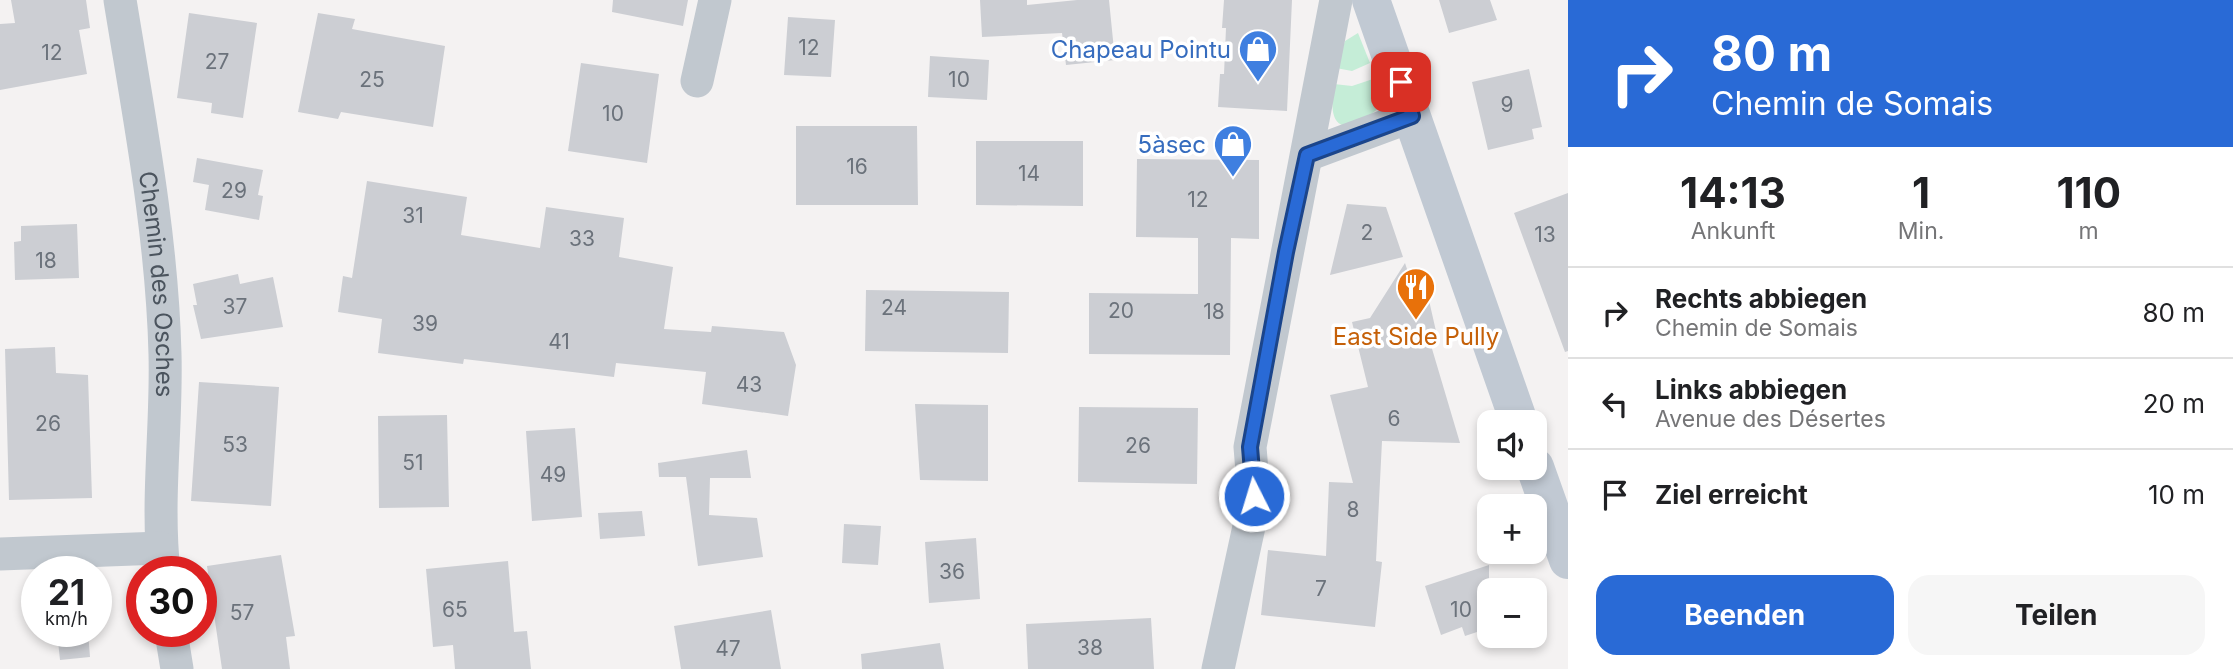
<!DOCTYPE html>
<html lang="de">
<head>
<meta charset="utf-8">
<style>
	:root { --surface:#fff; --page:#f6f6f6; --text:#202124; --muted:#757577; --line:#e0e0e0; --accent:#296ad6 }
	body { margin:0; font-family:Inter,sans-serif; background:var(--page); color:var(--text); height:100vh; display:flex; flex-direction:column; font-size:26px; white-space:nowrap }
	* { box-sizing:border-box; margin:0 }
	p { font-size:23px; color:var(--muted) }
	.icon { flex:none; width:38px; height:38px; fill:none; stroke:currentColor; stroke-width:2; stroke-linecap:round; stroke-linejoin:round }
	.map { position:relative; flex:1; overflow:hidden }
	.details { display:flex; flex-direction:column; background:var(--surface); width:665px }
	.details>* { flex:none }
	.banner { background:#296ad6; color:#fff; overflow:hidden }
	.fabs { position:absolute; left:1477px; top:410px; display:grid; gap:14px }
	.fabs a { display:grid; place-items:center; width:70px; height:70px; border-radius:14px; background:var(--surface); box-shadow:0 4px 10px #0003; font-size:35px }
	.speed { position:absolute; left:21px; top:556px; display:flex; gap:14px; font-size:35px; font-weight:700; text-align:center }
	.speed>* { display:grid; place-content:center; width:91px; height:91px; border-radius:50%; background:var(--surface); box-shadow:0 4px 10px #0003; line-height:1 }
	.speed small { font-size:18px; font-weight:400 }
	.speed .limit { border:10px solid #d22; background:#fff; color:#111 }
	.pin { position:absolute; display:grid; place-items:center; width:60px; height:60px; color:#fff; margin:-30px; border-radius:14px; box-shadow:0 4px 10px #0006 }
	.me { position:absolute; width:77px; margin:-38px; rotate:355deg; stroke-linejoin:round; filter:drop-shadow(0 0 5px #0008) }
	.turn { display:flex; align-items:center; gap:24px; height:147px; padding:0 28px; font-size:32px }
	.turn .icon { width:91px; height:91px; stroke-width:2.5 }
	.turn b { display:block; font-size:49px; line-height:60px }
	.eta { display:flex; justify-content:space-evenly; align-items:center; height:119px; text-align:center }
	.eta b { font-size:42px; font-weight:700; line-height:49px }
	.primary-button { display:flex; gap:14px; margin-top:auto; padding:14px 28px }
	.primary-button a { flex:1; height:80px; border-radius:21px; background:var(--accent); color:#fff; font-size:28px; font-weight:700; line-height:80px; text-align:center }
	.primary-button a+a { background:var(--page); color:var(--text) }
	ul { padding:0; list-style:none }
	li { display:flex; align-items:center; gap:21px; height:91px; padding:0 28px; border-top:2px solid var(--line) }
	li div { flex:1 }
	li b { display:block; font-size:26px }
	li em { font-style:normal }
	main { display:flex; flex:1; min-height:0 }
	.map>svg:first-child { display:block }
	.green { fill:#c5edd7 }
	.building { fill:#ccced3 }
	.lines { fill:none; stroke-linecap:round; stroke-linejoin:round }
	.street { stroke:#c1c8cf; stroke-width:33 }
	.secondary { stroke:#c1c9d3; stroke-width:38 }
	.route-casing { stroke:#1b458b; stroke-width:18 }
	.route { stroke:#296ad6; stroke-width:12 }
	.labels { text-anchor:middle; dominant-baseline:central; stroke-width:7; stroke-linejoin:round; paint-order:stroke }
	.number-label { font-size:21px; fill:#6b727b }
	.shop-label { font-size:24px; fill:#366cbe; stroke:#fff; text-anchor:end }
	.street-label { font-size:24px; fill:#4b545e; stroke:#fff }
	.food-label { font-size:24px; fill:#c56008; stroke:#fff }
</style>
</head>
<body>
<main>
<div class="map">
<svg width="1568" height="669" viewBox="0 0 1568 669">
	<rect width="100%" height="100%" fill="#f4f2f2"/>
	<path class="green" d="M1358,33l12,30 -18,8 -16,-3 9,-27z
		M1376,78l9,25c-9,6 -19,18 -29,21 -29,10 -24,-25 -22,-40l18,2z"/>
	<path class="building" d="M11,0h75l4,28 -11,2 8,44 -87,16v-66l15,-1z
		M613,0h75l-5,26 -71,-14z
		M980,0h47v5l50,-5h32l6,60 -49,5 -4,-32 -80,4z
		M1224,0h68l-5,111 -69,-4 2,-33h4l2,-46h-4z
		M1439,0h51l7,20 -48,13z
		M189,13l68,10 -14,95 -32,-5 1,-10 -35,-5z
		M318,13l37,6 -3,10 93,17 -12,81 -92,-15 -3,7 -40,-7z
		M788,17l47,3 -4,57 -47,-2z
		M930,56l59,4 -2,40 -59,-3z
		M581,63l78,11 -12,89 -79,-12z
		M1529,69l13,58 -10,2 2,10 -46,11 -16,-68z
		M796,126h121l1,79h-122z
		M976,141h107v65l-107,-1z
		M197,158l66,12 -5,25 5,1 -4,24 -54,-10 4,-25 -16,-3z
		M1137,159l122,1v79l-28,-1 -1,117 -141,-1v-61l109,1v-56l-62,-1z
		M367,181l100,16 -6,38 79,13 6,-41 78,11 -5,39 54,10 -9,62 47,3 1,-6 72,6 12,33 -8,51 -86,-12 4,-32 -90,-9 -2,14 -150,-18 -1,5 -85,-11 4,-34 -44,-7 5,-36 9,2z
		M1568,193v158l-3,1 -51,-139z
		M1347,204l39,3 17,50 -73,18z
		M77,224l2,54 -64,2 -1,-38 7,-1v-15z
		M1405,263l12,36 11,-3 10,44 -8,2 30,101 -78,-2 -6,120 6,1 -7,65 -114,-12 7,-65 58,6 3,-74 24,1 -23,-88 38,-8 -16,-65 18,-4z
		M238,274l2,10 33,-7 10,50 -82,12 -8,-34h4l-4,-21z
		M866,290l143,2 -1,61 -143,-2z
		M55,347l1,26 32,2 4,123 -83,2 -4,-151z
		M199,382l80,5 -8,119 -80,-5z
		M915,404l73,1v76l-68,-1z
		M1079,407l119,1 -1,76 -119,-2z
		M447,415l2,92 -70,1 -1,-92z
		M575,428l7,89 -50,4 -6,-90z
		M747,450l4,28h-41l-1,37 48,3 6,39 -65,9 -12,-89h-27l-1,-14z
		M642,511l3,25 -45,3 -2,-26z
		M844,524l37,2 -3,39 -36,-2z
		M976,538l4,61 -51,4 -4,-61z
		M281,555l14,81 -9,1 4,32h-68l-15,-103z
		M508,561l6,71 13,-1 4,38h-76l-2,-24 -20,2 -7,-78z
		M1489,565v63l-24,8 -3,-9 -21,8 -16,-49z
		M771,610l10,59h-100l-7,-43z
		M1151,618l3,51h-126l-2,-45z
		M57,632h31l2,25 -30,3z
		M940,643l4,26h-82l-1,-15z"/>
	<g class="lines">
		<g class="street">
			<path id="s1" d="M120,0c19,117 42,235 45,354 2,73 -9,145 -1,218"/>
			<path d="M697,81l18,-81"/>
			<path d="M1307,155l105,-39"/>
			<path d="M0,554l161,-6"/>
			<path d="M171,632l6,37"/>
			<path d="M1218,669l32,-147 4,-26 -4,-49 86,-447"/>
		</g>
		<path class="secondary" d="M1371,0l148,422
			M1535,467l33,93"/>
	</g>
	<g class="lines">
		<g class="route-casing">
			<path id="route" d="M1254,496l-4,-49 36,-195 21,-97 105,-39 -11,-34"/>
		</g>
		<use href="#route" class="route"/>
	</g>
	<defs>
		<g id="shop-pin" transform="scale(2.0125)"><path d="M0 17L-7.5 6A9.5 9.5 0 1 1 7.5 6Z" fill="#3f7fe0" stroke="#fff"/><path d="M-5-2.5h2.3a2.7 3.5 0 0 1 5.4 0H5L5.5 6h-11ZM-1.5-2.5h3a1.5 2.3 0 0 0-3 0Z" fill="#fff"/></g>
		<g id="restaurant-pin" transform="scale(2.0125)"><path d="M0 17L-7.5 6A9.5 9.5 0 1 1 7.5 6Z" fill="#e8710a" stroke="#fff"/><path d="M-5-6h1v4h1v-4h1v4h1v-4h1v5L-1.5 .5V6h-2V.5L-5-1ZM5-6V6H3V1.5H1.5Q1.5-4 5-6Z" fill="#fff"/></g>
	</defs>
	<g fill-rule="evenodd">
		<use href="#shop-pin" x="1258" y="49"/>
		<use href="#shop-pin" x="1233" y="144"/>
		<use href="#restaurant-pin" x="1416" y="287"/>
	</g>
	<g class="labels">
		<g class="number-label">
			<text x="809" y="47">12</text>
			<text x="52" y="52">12</text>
			<text x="217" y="61">27</text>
			<text x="372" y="79">25</text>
			<text x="959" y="79">10</text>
			<text x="1507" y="104">9</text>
			<text x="613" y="113">10</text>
			<text x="857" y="166">16</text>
			<text x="1029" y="173">14</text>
			<text x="234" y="190">29</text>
			<text x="1198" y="199">12</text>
			<text x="413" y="215">31</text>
			<text x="1367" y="232">2</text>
			<text x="1545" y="234">13</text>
			<text x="582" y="238">33</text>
			<text x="46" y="260">18</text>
			<text x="235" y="306">37</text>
			<text x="894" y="307">24</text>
			<text x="1121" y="310">20</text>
			<text x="1214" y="311">18</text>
			<text x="425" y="323">39</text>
			<text x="559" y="341">41</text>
			<text x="749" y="384">43</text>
			<text x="1394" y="418">6</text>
			<text x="48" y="423">26</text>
			<text x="235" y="444">53</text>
			<text x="1138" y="445">26</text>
			<text x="413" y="462">51</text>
			<text x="553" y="474">49</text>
			<text x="1353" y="509">8</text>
			<text x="952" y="571">36</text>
			<text x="1321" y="588">7</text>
			<text x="455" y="609">65</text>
			<text x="1461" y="609">10</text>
			<text x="242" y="612">57</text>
			<text x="1090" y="647">38</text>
			<text x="728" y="648">47</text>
		</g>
		<g class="shop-label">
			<text x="1231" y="49">Chapeau Pointu</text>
			<text x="1206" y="144">5àsec</text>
		</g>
		<g class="street-label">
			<text stroke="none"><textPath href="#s1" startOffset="287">Chemin des Osches</textPath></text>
		</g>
		<g class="food-label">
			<text x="1416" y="336">East Side Pully</text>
		</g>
	</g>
</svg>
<div class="fabs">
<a><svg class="icon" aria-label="sound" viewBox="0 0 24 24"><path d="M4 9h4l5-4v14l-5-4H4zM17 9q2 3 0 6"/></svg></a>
<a>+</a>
<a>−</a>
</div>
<div class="speed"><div>21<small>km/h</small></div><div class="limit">30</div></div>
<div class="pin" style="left:1401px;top:82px;background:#d93025"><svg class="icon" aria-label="arrive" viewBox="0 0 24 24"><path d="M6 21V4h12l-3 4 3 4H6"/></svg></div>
<svg class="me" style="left:1254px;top:496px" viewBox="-20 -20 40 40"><circle r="17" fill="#296ad6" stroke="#fff" stroke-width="3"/><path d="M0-11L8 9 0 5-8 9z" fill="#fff"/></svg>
</div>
<section class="details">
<div class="banner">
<div class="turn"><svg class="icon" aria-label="right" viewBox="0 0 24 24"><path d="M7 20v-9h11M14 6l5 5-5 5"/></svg><div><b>80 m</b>Chemin de Somais</div></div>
</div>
<div class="eta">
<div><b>14:13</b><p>Ankunft</p></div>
<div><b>1</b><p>Min.</p></div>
<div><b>110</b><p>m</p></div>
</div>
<ul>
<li><svg class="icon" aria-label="right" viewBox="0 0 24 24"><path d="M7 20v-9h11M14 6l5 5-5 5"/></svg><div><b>Rechts abbiegen</b><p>Chemin de Somais</p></div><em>80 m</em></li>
<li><svg class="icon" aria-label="left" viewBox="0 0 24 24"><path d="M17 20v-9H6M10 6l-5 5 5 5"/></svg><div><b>Links abbiegen</b><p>Avenue des Désertes</p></div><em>20 m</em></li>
<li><svg class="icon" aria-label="arrive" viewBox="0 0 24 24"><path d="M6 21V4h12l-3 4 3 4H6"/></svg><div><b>Ziel erreicht</b></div><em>10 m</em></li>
</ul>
<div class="primary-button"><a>Beenden</a><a>Teilen</a></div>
</section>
</main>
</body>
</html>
